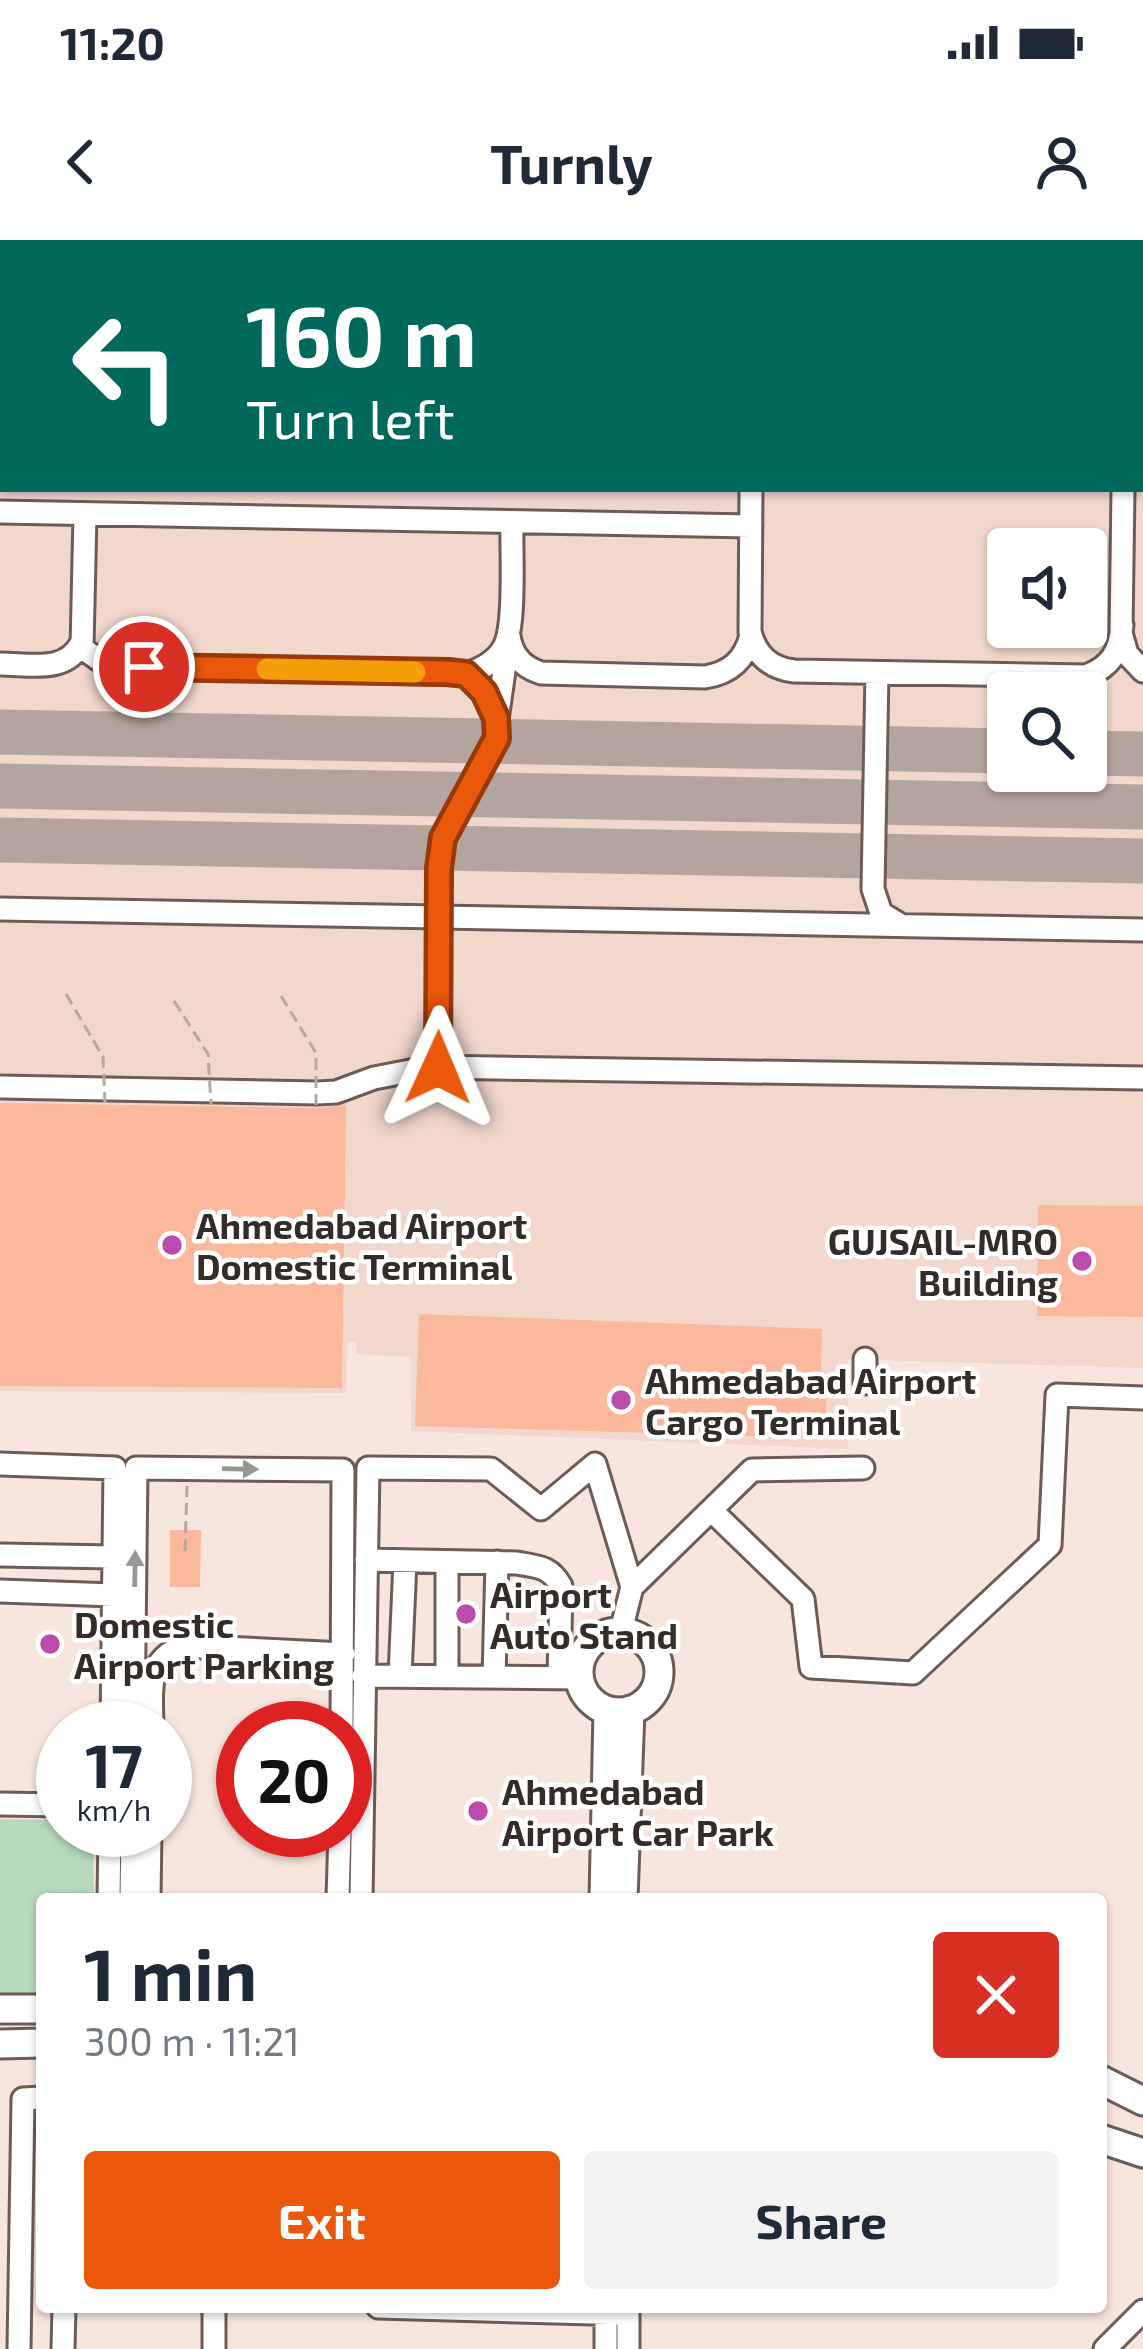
<!DOCTYPE html>
<html lang="en">
<head>
<meta charset="utf-8">
<style>
	:root { --surface:#fff; --page:#f2f2f3; --text:#1f2937; --muted:#747a83; --accent:#ea580c }
	body { margin:0; font-family:"Exo 2",sans-serif; background:var(--page); color:var(--text); height:100vh; display:flex; flex-direction:column; font-size:45px; white-space:nowrap }
	* { box-sizing:border-box; margin:0 }
	p { font-size:39px; color:var(--muted) }
	.icon { flex:none; width:66px; height:66px; fill:none; stroke:currentColor; stroke-width:2; stroke-linecap:round; stroke-linejoin:round }
	.map { position:relative; flex:1; overflow:hidden }
	.side { position:absolute; left:36px; top:1653px; width:1071px; height:420px; display:flex; flex-direction:column; background:var(--surface); border-radius:12px; box-shadow:0 3px 9px #0004 }
	.side>* { flex:none }
	.hud { position:absolute; left:0px; top:0px; width:1143px; height:252px; box-shadow:0 3px 9px #0004; background:#00695c; color:#fff; overflow:hidden }
	.fabs { position:absolute; left:987px; top:288px; display:grid; gap:24px }
	.fabs a { display:grid; place-items:center; width:120px; height:120px; border-radius:12px; background:var(--surface); box-shadow:0 3px 9px #0004; font-size:60px }
	.speed { position:absolute; left:36px; top:1461px; display:flex; gap:24px; font-size:60px; font-weight:700; text-align:center }
	.speed>* { display:grid; place-content:center; width:156px; height:156px; border-radius:50%; background:var(--surface); box-shadow:0 3px 9px #0004; line-height:1 }
	.speed small { font-size:30px; font-weight:400 }
	.speed .limit { border:18px solid #d22; background:#fff; color:#111 }
	.pin { position:absolute; display:grid; place-items:center; width:102px; height:102px; color:#fff; margin:-51px; border:6px solid #fff; border-radius:50%; box-shadow:0 3px 12px #0007 }
	.me { position:absolute; width:132px; margin:-66px; rotate:1deg; stroke-linejoin:round; filter:drop-shadow(0 0 9px #0008) }
	.turn { display:flex; align-items:center; gap:42px; height:252px; padding:0 48px; font-size:54px }
	.turn .icon { width:156px; height:156px; stroke-width:2.5 }
	.turn b { display:block; font-size:84px; line-height:102px }
	.round { display:grid; place-items:center; flex:none; width:126px; height:126px; border-radius:12px; background:var(--page) }
	.headline { display:flex; align-items:center; justify-content:space-between; height:204px; padding:0 48px }
	h1 { font-size:72px; font-weight:700; line-height:90px }
	.button { display:flex; gap:24px; margin-top:auto; padding:24px 48px }
	.button a { flex:1; height:138px; border-radius:12px; background:var(--accent); color:#fff; font-size:48px; font-weight:700; line-height:138px; text-align:center }
	.button a+a { background:var(--page); color:var(--text) }
	.status { display:flex; justify-content:space-between; align-items:center; height:84px; padding:0 60px; background:var(--surface); direction:ltr }
	.status svg { height:33px; fill:currentColor }
	header { display:flex; justify-content:space-between; align-items:center; height:156px; padding:0 48px; background:var(--surface); font-size:54px; font-weight:700 }
	.map>svg:first-child { display:block }
	.built { fill:#f1d7cc; fill-rule:evenodd }
	.industrial { fill:#efd6d1 }
	.green { fill:#b7d9bb }
	.lines { fill:none; stroke-linecap:round; stroke-linejoin:round }
	.taxiway { stroke:#b4a49e; stroke-width:45 }
	.building { fill:#fbb89d }
	.minor-casing { stroke:#6d5c56; stroke-width:27 }
	.major-casing { stroke:#6d5c56; stroke-width:33 }
	.path { stroke:#b7a8a2; stroke-width:3; stroke-dasharray:12 6; stroke-linecap:butt }
	.minor { stroke:#fff; stroke-width:21 }
	.major { stroke:#fff; stroke-width:27 }
	.path-bridge { stroke:#b7a8a2; stroke-width:3; stroke-dasharray:12 6; stroke-linecap:butt }
	.oneway { fill:#999694 }
	.route-casing { stroke:#983908; stroke-width:30 }
	.route { stroke:#ea580c; stroke-width:21 }
	.slow { stroke:#f59e0b; stroke-width:21 }
	.poi-dot { fill:#ba4dab; stroke:#fff; stroke-width:4.5 }
	.labels { text-anchor:middle; dominant-baseline:central; stroke-width:9; stroke-linejoin:round; paint-order:stroke }
	.poi-label { font-size:36px; font-weight:bold; fill:#332c29; stroke:#fff; text-anchor:start }
</style>
</head>
<body>
<div class="status"><b>11:20</b><svg viewBox="0 0 49 12"><path d="M0 12V9h3v3zM5 12V6h3v6zM10 12V3h3v9zM15 12V0h3v12zM26 1h20v11H26zM47 4h2v5h-2z"/></svg></div>
<header><svg class="icon" aria-label="back" viewBox="0 0 24 24"><path d="M15 5l-7 7 7 7"/></svg>Turnly<svg class="icon" aria-label="person" viewBox="0 0 24 24"><circle cx="12" cy="8" r="4"/><path d="M4 21q1-7 8-7t8 7"/></svg></header>
<div class="map">
<svg width="1143" height="2109" viewBox="0 0 1143 2109">
	<rect width="100%" height="100%" fill="#f8e5dd"/>
	<path class="built" d="M0,0h689l28,3h-714v246h1137v-201h3v1080l-295,-9v90l-437,-18v-74l-54,-3 -1,-12h-9l-1,51 -346,-2zM1008,309h78v78h-78zM1008,453h78v78h-78z"/>
	<path class="industrial" d="M340,249h411v37l-412,-8z"/>
	<path class="green" d="M0,1579l63,1v10h28l2,2 1,67h-52v100l-42,-2z"/>
	<g class="lines">
		<path class="taxiway" d="M0,492l1008,19
			M1086,513l57,1
			M0,546l1143,21
			M0,600l1143,21"/>
	</g>
	<path class="building" d="M0,863l317,5 29,-3 -4,283 -342,-2z
		M1038,965l105,1v111l-106,-1z
		M419,1074l403,15 -1,46h6l-2,63 -410,-12z
		M170,1290h31l-1,57h-30z"/>
	<g class="lines">
		<g class="minor-casing">
			<path id="minor" d="M551,0l29,3
				M24,3v-3
				M1140,58l3,1
				M0,101h3
				M751,249l-1,143c6,23 20,36 44,39l292,5c25,-9 34,-25 36,-51
				M1123,249l-2,144 6,21 16,17
				M0,272l751,14
				M85,274l-3,134 20,14 15,4 349,8c16,-5 30,-12 38,-27 12,-21 7,-98 8,-125
				M0,424c31,0 66,10 82,-22
				M877,433l-4,216 8,24 18,11
				M0,669l1143,21
				M438,828l1,-200 4,-30 54,-100v-18l12,-84c3,19 13,31 32,37l164,4c25,-4 40,-17 46,-42
				M0,847l317,6 19,-1 38,-14 57,-11 712,11
				M865,1143v-24
				M0,1224l115,4 -3,260
				M711,1270l92,89 8,68 102,6 137,-128 7,-150 86,3
				M0,1315l113,2
				M366,1320l151,3c21,4 33,3 44,23l-2,92
				M632,1347l120,-117 111,-2
				M0,1351l114,4
				M363,1436l216,2
				M400,1436l5,-115
				M447,1437v-115
				M494,1437l3,-115
				M133,1488l3,-260 207,2 -1,258
				M152,1488c0,-35 -8,-67 31,-82l161,8
				M0,1564l63,1
				M109,1659l1,-69
				M131,1659l1,-69
				M149,1659l1,-69
				M338,1659l2,-69
				M361,1659l7,-431 123,1 50,40 54,-45 37,123 -11,44
				M214,2067v42
				M378,2067l250,7
				M19,2109l4,-250 19,-1
				M63,2109l1,-42
				M606,2109v-42
				M628,2109v-42
				M1105,2109l38,-38"/>
		</g>
		<g class="major-casing">
			<path id="major" d="M579 1432a40 40 0 1 1 80 0a40 40 0 1 1-80 0Z
				M604,1659l4,-188
				M623,1659l7,-189
				M0,1769h42
				M0,1804l42,-1
				M1101,1840l42,21
				M1101,1899l42,14"/>
		</g>
		<path class="path" d="M185,1311l2,-65"/>
		<use href="#minor" class="minor"/>
		<use href="#major" class="major"/>
		<path class="path-bridge" d="M66,754l37,63 2,46
			M281,756l35,57v52
			M174,761l34,53 3,50"/>
	</g>
	<defs><path id="oneway-solid" d="M-6-.8H1V-3.2L6.5 0L1 3.2V.8H-6Z" transform="scale(3)"/></defs>
	<g class="oneway">
		<use href="#oneway-solid" transform="translate(240 1229) rotate(1)"/>
		<use href="#oneway-solid" transform="translate(135 1329) rotate(-89)"/>
	</g>
	<g class="lines">
		<g class="route-casing">
			<path id="route" d="M144,427l304,5 18,2 18,18 12,26 1,20 -54,100 -4,30 -1,200"/>
		</g>
		<use href="#route" class="route"/>
		<path class="slow" d="M267,429l148,3"/>
	</g>
	<g class="poi-dot">
		<circle cx="172" cy="1005" r="12"/>
		<circle cx="1082" cy="1021" r="12"/>
		<circle cx="621" cy="1160" r="12"/>
		<circle cx="466" cy="1374" r="12"/>
		<circle cx="50" cy="1404" r="12"/>
		<circle cx="478" cy="1571" r="12"/>
	</g>
	<g class="labels">
		<g class="poi-label">
			<text x="196" y="984">Ahmedabad Airport<tspan x="196" dy="41">Domestic Terminal</tspan></text>
			<text x="1058" y="1000" text-anchor="end">GUJSAIL-MRO<tspan x="1058" dy="41">Building</tspan></text>
			<text x="645" y="1139">Ahmedabad Airport<tspan x="645" dy="41">Cargo Terminal</tspan></text>
			<text x="490" y="1353">Airport<tspan x="490" dy="41">Auto Stand</tspan></text>
			<text x="74" y="1383">Domestic<tspan x="74" dy="41">Airport Parking</tspan></text>
			<text x="502" y="1550">Ahmedabad<tspan x="502" dy="41">Airport Car Park</tspan></text>
		</g>
	</g>
</svg>
<div class="fabs">
<a><svg class="icon" aria-label="sound" viewBox="0 0 24 24"><path d="M4 9h4l5-4v14l-5-4H4zM17 9q2 3 0 6"/></svg></a>
<a><svg class="icon" aria-label="search" viewBox="0 0 24 24"><circle cx="10" cy="10" r="6"/><path d="M15 15l6 6"/></svg></a>
</div>
<div class="speed"><div>17<small>km/h</small></div><div class="limit">20</div></div>
<div class="pin" style="left:144px;top:427px;background:#d93025"><svg class="icon" aria-label="arrive" viewBox="0 0 24 24"><path d="M6 21V4h12l-3 4 3 4H6"/></svg></div>
<svg class="me" style="left:438px;top:828px" viewBox="-20 -20 40 40"><path d="M0-17L14 15 0 8-14 15z" fill="#ea580c" stroke="#fff" stroke-width="4"/></svg>
<div class="hud">
<div class="turn"><svg class="icon" aria-label="left" viewBox="0 0 24 24"><path d="M17 20v-9H6M10 6l-5 5 5 5"/></svg><div><b>160 m</b>Turn left</div></div>
</div>
<section class="side">
<div class="headline"><div><h1>1 min</h1><p>300 m · 11:21</p></div><a class="round" style="background:#d93025;color:#fff"><svg class="icon" aria-label="close" viewBox="0 0 24 24"><path d="M6 6l12 12M18 6L6 18"/></svg></a></div>
<div class="button"><a>Exit</a><a>Share</a></div>
</section>
</div>
</body>
</html>
